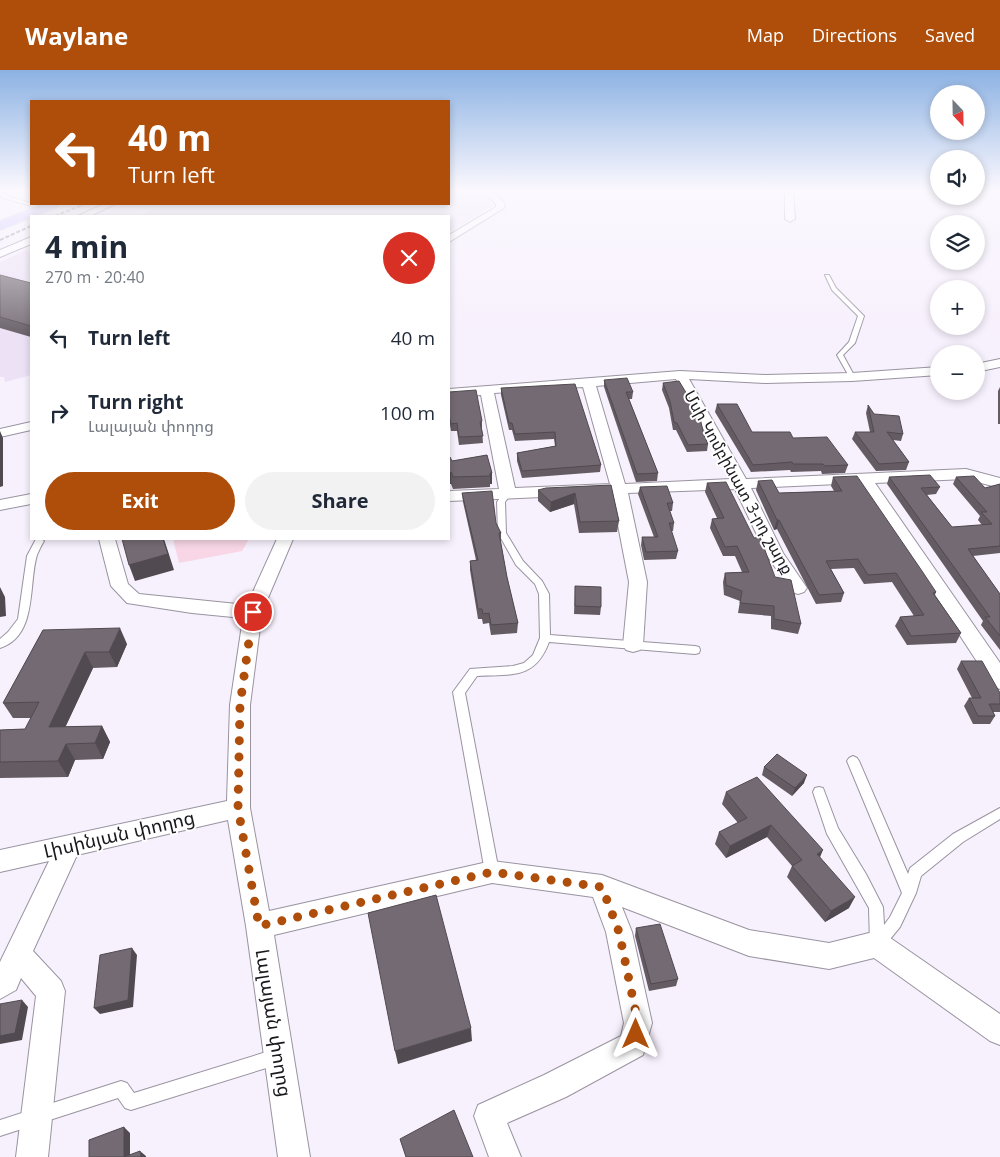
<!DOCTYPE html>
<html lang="en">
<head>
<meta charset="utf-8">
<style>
	:root { --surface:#fff; --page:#f2f2f3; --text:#1f2937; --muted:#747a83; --accent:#af4e0a }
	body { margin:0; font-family:"Open Sans","Noto Sans Armenian",sans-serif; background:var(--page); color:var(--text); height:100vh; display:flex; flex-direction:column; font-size:19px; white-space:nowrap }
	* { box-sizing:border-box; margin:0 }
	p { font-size:16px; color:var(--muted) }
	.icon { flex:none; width:28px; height:28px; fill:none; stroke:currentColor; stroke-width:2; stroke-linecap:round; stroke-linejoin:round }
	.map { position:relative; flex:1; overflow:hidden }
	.panel { position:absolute; left:30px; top:145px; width:420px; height:325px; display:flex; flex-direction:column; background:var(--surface); border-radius:0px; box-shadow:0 2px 8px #0003 }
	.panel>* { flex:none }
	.hud { position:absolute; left:30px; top:30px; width:420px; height:105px; border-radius:0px; box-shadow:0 2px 8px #0003; background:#af4e0a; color:#fff; overflow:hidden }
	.needle { width:32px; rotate:158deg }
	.buttons { position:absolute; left:930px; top:15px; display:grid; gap:10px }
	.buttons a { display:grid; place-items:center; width:55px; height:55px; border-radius:50%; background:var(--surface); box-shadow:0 2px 8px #0003; font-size:25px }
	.pin { position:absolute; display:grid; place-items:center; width:42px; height:42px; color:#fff; margin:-21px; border:2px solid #fff; border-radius:50%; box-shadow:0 1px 5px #0007 }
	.me { position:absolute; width:55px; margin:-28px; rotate:0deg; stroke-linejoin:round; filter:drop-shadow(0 0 4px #0008) }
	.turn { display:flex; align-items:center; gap:18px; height:105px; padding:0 15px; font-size:22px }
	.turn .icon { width:65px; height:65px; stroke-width:2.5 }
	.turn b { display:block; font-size:35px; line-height:42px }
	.round { display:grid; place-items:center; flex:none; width:52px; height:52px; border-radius:26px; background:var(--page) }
	.overview { display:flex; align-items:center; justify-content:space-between; height:85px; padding:0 15px }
	h1 { font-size:30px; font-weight:700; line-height:38px }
	.action { display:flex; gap:10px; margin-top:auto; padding:10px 15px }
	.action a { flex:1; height:58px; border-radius:30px; background:var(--accent); color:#fff; font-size:20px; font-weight:700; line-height:58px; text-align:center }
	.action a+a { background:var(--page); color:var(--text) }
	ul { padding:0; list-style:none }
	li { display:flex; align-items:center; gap:15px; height:75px; padding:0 15px }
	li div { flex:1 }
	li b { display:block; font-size:19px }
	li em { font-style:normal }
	header { display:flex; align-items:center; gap:30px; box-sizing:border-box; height:70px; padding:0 25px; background:var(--accent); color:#fff }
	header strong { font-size:24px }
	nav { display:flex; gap:28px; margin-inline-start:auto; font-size:18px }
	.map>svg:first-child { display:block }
	.built { fill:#ece1f5 }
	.green { fill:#f8d6e5 }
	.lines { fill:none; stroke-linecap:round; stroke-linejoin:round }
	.lane-casing { stroke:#9a93a0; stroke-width:2 }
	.street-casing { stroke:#9a93a0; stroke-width:2 }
	.highway-casing { stroke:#d6d6d6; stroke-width:2 }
	.lane { fill:#fff; fill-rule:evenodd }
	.street { fill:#fff; fill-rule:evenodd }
	.highway { fill:#c6befe; fill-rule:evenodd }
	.rail { stroke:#8f8a93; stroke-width:2; stroke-dasharray:4 2; stroke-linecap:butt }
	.wall { fill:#645b63 }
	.shaded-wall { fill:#514a50 }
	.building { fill:#746a73; stroke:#514a50 }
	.route { stroke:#af4e0a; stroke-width:9; stroke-dasharray:0 16.2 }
	.labels { text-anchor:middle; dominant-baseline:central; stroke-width:4; stroke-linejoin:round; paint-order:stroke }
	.street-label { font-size:16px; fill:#1b191d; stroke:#fff }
	.near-street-label { font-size:19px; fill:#1b191d; stroke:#fff }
</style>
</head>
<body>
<header>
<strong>Waylane</strong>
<nav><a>Map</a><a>Directions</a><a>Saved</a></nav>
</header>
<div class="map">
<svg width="1000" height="1087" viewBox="0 0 1000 1087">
	<rect width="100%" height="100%" fill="#f7f0fd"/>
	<path class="built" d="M449,121h32l14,13 -46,28v-16h-310l19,-9 -24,-3h315z
		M26,180l5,1v124l-26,7 -1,-5h-4v-115z"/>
	<path class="green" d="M173,469h76l-7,12 -63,12z"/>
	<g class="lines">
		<g class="lane-casing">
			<path id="lane" d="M0,121h2l3,4 40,13 -4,1 -40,-12z
				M825,205h4l7,13 28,28 -9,27 -12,12 12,22 -1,1h-4l-13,-23 12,-13 9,-26 -26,-26z
				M508,420l4,3 -7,9 1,31 17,28 19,20 7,13 1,41 145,11 4,1 1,3 -1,3 -4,1 -146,-12c-14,38 -38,32 -72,34l-12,17 34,179 -2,4 -5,2 -5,-2 -2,-4 -32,-180 17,-23 43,-3 11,-3 9,-8 7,-17 -1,-44 -4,-10 -19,-19 -18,-32 -1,-31 8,-11z
				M36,469h5l3,2c-3,5 -5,9 -7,14 -9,29 1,81 -37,93v-9l8,-7 10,-13 9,-63z
				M853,686l4,2 2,3 49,113 2,-6 43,-34 47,-26v11l-37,23 -42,34 -5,17 -16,34 -18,22 -5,2 -5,-2 -2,-5 -1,-36 -42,-74 -14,-42 2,-4 4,-1 4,1 15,40 28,46 17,33 1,18 6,-8 12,-24 -55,-132 2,-3z
				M276,979l6,2 2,6 -2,6 -6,2 -145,45 -6,-2 -7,-10 -118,38v-16l121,-39 6,2 7,10z"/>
		</g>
		<g class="street-casing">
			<path id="street" d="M484,121h9l12,13 -1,4 -55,34v-7l47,-28v-3z
				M785,121h8l2,28 -5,3 -5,-3z
				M104,134h11l-25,12h-12z
				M31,167v7l-31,13v-7z
				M1000,289v8l-24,5v-8z
				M939,297v8l-87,6 -87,2 -76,-4 57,100 220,-10 34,9v10l-34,-9 -91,4 123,177 2,3v26l-7,-3 -133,-203 -109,5 32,65 24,35 -3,4 -6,2 -6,-2 -26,-38 -31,-65 -107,4 19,89 -4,63 -3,5 -7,2 -7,-2 -3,-5 6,-63 -17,-88 -163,7v-10l50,-2 -18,-94 -32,2v-8l231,-18 85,4 87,-2zM676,309l55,100 -106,5 -29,-98zM583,317l27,97 -95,4 -21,-95z
				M31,352v8l-31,7v-8z
				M31,424v10l-31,6v-10z
				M99,469h16l13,45 11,10 108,11 30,-66h16l-31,73 -12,93v103l19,103 223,-50 110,14 147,55 80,13 48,-12 9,4 114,79v31l-10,-4 -116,-83 -45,11 -80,-13 -127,-49 10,25 20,91 -9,32 -77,42 -59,26 14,34h-32l-15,-41 4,-11 66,-30 77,-39 3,-13 -18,-91 -13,-35 -101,-14 -218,52 36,222h-32l-32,-231 -18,-106 -151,35 -44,96 28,30 4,10 -17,166h-32l20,-161 -15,-18 -5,12 -16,9v-37l49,-101 -49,11v-22l227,-49 3,-96 13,-87 -51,-5 -65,-10 -16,-17z"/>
		</g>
		<g class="highway-casing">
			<path id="highway" d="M42,134h17l-1,3 -58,23v-9z"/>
		</g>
		<use href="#lane" class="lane"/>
		<use href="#street" class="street"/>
		<use href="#highway" class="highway"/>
		<path class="rail" d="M55,146l30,-12
			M0,170l31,-14"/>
	</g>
	<path class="wall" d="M0,205l31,8v54l-31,-9z
		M604,310l29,12 -1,7h-3l29,74 -1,8 -21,1 -32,-95z
		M663,313l41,52 4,9 -1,7 -20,1 -11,-22h-3l-4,-22 -7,-18z
		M1000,317v37h-2v-33z
		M501,318l100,77 -1,7 -78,6 -5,-17v-8l38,-7 -1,-7 -39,2 -3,-11h-3l-8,-35z
		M449,322l33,29v8l1,14 -24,2 -2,-14h-6l-2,-11z
		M717,334l35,28 41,6 55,27 -3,8 -23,1 -1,-3 -30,1 -1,-2 -39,2 -36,-60z
		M868,335l6,9 29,20 -2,7 -8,-1 16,22 -3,8 -30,1 -24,-32 3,-7h15l-4,-19z
		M487,385l5,29h-2v3l-37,2 -2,-5h-2l3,-23z
		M833,407l103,115 -1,3 26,38 -5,10 -49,2 -12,-19 5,-9 14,-1 -22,-34 -28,2 -10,-16 -23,1 13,24 -3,9 -25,2 -39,-75 -3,1 -18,-40 2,-9 21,12 55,-2 -3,-5z
		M889,407l51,10 -4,7 -9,1 25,32 30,-2 -4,-5 2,-4 -27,-32 3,-7 29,11 15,-4v69l-27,3 27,38v56l-19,-25 2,-4 -96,-137z
		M707,413l68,94 26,47 -3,10 -27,-5v-13l-33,-3 2,-12 -16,-6 -1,-13 2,-9 17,-1 -7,-16h-12l-13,-28 2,-9 5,-1 -12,-26z
		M611,415l8,36 -2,11 -38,1 -5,-29 -24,8 -12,-11v-11z
		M640,417l33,16 -1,8h-3l5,12 -1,8h-2l7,20 -2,8 -32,1 -3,-15 1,-8h12l-16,-43z
		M462,423l34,30 5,10v10l6,34 11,46 -1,10 -26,2 -2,-12 -6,1 -1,-5h-4l-8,-49v-9l6,-1 -13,-58z
		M575,516l26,21 -1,8 -26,-1z
		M43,560l84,14 -10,23 -24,1 -28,59 37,-1 8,16 -7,17 -28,1 -7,17 -68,1v-48l25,-1 6,-11h-18l-10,-15z
		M961,591l39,32v19h-7l2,4 -5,8h-17l-9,-18 5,-8h3l-15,-29z
		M764,697l40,16 -12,13 -30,-21z
		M726,722l94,65 29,51 -24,14 -38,-45 5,-11 -25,-29 -41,21 -11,-14 4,-12 19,-9 -16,-19z
		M636,858l42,51 -2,7 -27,5 -14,-55z"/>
	<path class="shaded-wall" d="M0,361l3,7v48l-3,1z
		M451,402v12h-2v-11z
		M490,403h2v11h-2z
		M575,423l-1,11 -24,8 1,-10z
		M777,450h2l-2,9 -3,1z
		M164,469l10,31 -39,11 -6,-16z
		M0,517l5,10 1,19 -6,1z
		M120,558l7,16 -10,23 -8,-15z
		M85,582l8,16 -35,75 -9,-16z
		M102,656l8,16 -7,17 -8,-16z
		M66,674l9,16 -7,17 -10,-16z
		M807,705l-3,8 -12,13 3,-8z
		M771,755l-4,12 -41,21 4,-12z
		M823,780l-5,12 -1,-8z
		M855,827l-6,11 -24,14 6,-11z
		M132,878l5,7 -4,52 -33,7 -6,-6z
		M22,930l6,7 -6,33 -22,4v-8z
		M471,958l1,13 -74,23 -3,-13z
		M124,1057l6,6v24h-6z
		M140,1081l6,5v1h-5z"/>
	<path class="building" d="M0,205l31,8v43l-31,-9z
		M627,308l6,14h-7l32,81 -21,1 -33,-94z
		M679,311l20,33 5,21 4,9 -20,1 -11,-22 -3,-1 -4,-21 -7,-18z
		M575,314l26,81 -79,6 -5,-18 39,-7 -1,-14 -40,2 -3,-11h-3l-8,-35z
		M476,320l6,31 -2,1 3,14 -24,1 -2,-14 -6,1 -2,-9v-23z
		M717,334h20l15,28h38l3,6 34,-1 21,28 -23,1 -2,-2h-30l-1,-2 -39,3z
		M868,335l6,9 25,2 4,18 -16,-2 22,30 -30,2 -24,-32h19z
		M487,385l5,18h-2v3l-37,1 -2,-5 -2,1v-16h1l2,4z
		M930,405l10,12 -19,1 31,39 40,-3 -11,-12h6l-31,-35 18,-1 11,12 15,-4v62l-32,3 32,45v42l-15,-19h5l-101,-140z
		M857,406l65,95 14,21 -3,1 28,40 -50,3 -11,-19 24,-2 -28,-42 -28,2 -10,-16 -32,2 18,32 -25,2 -40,-75h-2l-19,-39 14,-1 7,13 63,-2 -9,-14z
		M726,412l28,56 6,-1 15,40 16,3 10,44 -27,-5v-13l-34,-3 2,-12 -16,-6 -1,-12 24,-1 -12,-26 -12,1 -13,-28 12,-1 -17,-35z
		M611,415l8,36 -39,1 -5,-29 -24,9 -13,-12 8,-2z
		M667,416l6,17h-6l7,20h-5l9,28 -32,1 -4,-15h16l-18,-50z
		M492,421l4,32 5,10h-2l8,44 11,46 -27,2 -2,-12 -6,1 -1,-5h-4l-8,-48 8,-1 -16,-67z
		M122,469h41l5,15 -39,11z
		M575,516l26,1v20l-26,-1z
		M120,558l-11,24h-24l-36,75 53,-1 -7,17 -29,1 -8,17 -58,1v-32l25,-1 14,-27 -36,1 40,-73z
		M961,591h21l18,32v11h-11l6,12h-17l-9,-18h12z
		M777,684l30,21 -12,13 -31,-21z
		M757,707l66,73 -6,4 38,43 -24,14 -39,-45 10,-6 -31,-35 -41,21 -11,-14 28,-14 -21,-26z
		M436,825l35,133 -76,23 -27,-138z
		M660,854l18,55 -27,5 -15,-56z
		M132,878l-4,52 -34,8 6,-53z
		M22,930l-7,33 -15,3v-32z
		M454,1040l19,47h-67l-6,-18z
		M124,1057v30l16,-6 1,6h-52v-17z"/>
	<linearGradient id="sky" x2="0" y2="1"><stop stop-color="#8cb2e3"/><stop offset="0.44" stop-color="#fbf8fe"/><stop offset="1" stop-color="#fbf8fe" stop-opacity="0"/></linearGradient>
	<rect width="1000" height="273" fill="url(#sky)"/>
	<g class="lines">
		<path class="route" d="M253,542l-13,93 -2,103 21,118 233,-54 110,15 17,45 19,91 -2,11"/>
	</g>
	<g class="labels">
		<g class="street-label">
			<text transform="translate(739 412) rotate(61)">Մսի Կոմբինատ 3-րդ շարք</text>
		</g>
		<g class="near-street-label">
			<text transform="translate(119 764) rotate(-13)">Լիսինյան փողոց</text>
			<text transform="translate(274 953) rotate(81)">Լալայան փողոց</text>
		</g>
	</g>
</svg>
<div class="buttons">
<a><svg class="needle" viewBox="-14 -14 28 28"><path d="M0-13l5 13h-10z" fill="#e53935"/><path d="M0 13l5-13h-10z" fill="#747a83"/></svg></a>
<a><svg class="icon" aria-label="sound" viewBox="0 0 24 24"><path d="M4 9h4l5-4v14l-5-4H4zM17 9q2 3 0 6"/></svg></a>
<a><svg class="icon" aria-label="layers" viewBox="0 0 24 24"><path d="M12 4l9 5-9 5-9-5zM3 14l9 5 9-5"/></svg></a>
<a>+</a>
<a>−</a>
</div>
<div class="pin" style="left:253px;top:542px;background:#d93025"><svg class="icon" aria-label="arrive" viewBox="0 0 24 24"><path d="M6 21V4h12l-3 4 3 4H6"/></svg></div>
<svg class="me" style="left:636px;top:964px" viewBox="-20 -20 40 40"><path d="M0-17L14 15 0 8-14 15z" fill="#af4e0a" stroke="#fff" stroke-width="4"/></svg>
<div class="hud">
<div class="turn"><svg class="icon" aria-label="left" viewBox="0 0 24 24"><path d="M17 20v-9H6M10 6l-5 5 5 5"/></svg><div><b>40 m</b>Turn left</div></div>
</div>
<section class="panel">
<div class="overview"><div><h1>4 min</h1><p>270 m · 20:40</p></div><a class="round" style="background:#d93025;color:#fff"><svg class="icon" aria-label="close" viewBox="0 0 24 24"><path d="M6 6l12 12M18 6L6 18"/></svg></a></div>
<ul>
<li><svg class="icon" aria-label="left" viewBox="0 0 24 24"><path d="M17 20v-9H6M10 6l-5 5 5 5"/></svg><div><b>Turn left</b></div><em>40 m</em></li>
<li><svg class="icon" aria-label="right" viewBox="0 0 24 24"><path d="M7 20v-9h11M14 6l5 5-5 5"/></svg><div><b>Turn right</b><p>Լալայան փողոց</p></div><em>100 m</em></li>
</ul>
<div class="action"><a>Exit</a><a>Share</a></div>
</section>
</div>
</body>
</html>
